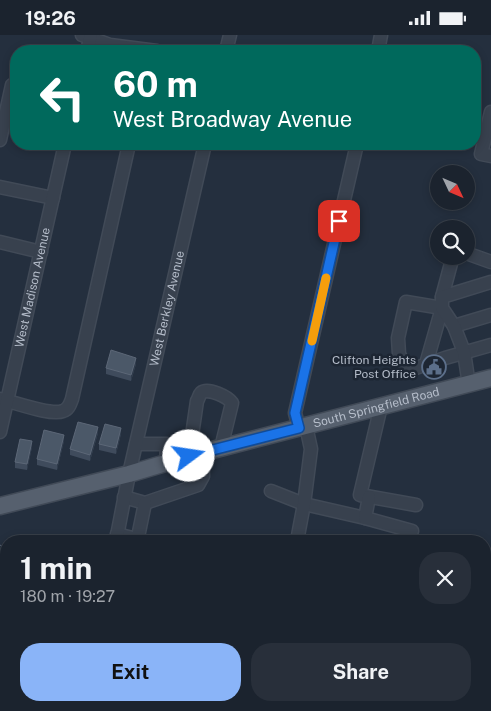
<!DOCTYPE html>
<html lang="en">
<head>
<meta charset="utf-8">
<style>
	:root { --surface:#1b232e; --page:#282f3a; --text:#f1f3f6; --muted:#a0a4aa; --line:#39404a; --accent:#8ab4f8 }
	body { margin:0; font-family:"Public Sans",sans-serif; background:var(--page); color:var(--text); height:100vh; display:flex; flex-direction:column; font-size:19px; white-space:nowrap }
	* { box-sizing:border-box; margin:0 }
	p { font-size:16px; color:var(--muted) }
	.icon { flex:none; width:28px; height:28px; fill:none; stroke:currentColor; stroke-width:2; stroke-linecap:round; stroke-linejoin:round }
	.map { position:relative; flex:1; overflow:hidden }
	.details { position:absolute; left:0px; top:500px; width:491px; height:176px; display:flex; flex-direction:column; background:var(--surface); border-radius:20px 20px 0 0; box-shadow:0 2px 8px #0003,0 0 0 1px var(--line) }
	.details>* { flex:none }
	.banner { position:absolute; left:10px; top:10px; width:471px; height:105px; border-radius:20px; box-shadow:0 2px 8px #0003,0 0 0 1px var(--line); background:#00695c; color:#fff; overflow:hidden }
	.needle { width:32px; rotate:134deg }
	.controls { position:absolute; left:430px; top:130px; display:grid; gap:10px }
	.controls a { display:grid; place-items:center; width:45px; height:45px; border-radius:50%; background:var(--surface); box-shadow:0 2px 8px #0003,0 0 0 1px var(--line); font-size:25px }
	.pin { position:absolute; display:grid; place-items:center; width:42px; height:42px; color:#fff; margin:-21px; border-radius:10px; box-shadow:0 2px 8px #0006 }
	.me { position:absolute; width:55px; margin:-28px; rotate:76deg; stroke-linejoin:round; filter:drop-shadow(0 0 4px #0008) }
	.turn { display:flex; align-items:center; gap:18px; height:105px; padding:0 20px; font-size:22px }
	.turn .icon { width:65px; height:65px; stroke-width:2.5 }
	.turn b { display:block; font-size:35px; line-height:42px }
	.round { display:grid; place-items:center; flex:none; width:52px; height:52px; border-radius:20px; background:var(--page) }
	.summary { display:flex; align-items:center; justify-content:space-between; height:85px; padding:0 20px }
	h1 { font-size:30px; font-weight:700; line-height:38px }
	.cta { display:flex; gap:10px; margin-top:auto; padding:10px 20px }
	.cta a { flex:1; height:58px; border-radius:20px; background:var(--accent); color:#111; font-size:20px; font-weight:700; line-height:58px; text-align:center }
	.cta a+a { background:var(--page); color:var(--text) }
	.status { display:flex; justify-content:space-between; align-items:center; height:35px; padding:0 25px; background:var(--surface); direction:ltr }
	.status svg { height:14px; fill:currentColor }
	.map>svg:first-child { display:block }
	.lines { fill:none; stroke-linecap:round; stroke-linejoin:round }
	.minor-casing { stroke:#414a57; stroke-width:15 }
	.major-casing { stroke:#414a57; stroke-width:19 }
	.minor { stroke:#38414e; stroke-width:12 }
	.major { stroke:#56606e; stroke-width:16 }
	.tram { stroke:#5a6575; stroke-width:1 }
	.wall { fill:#3f4b5c }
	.shaded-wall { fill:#2f3b4b }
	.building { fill:#4b5868; stroke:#5c6777 }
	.route-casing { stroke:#114b97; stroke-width:12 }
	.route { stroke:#1a73e8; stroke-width:9 }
	.slow { stroke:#f59e0b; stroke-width:9 }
	.labels { text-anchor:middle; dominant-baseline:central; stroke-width:5; stroke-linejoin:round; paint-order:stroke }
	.street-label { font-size:12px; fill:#b4bcc9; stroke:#1d2633 }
	.poi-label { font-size:12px; fill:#b4bcc9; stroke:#1d2633; text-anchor:end }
</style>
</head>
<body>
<div class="status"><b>19:26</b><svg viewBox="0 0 49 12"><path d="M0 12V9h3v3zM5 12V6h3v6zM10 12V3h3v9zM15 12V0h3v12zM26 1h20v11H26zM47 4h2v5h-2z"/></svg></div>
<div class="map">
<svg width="491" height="676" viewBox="0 0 491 676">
	<rect width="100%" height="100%" fill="#242f3e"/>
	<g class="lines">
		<g class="minor-casing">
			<g id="minor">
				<path d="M82,0l28,10 47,6"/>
				<path d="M87,16l4,-16"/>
				<path d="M226,16l4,-16"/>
				<path d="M378,16l3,-16"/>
				<path d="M491,77l-10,42 10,2"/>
				<path d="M0,105l12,-55"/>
				<path d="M0,152l53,11"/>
				<path d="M0,207l41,10"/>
				<path d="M466,218l25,9"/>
				<path d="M442,262l11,-41"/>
				<path d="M454,291l37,-11"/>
				<path d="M426,329l16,-56 -36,-6 -8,36 1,16 8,17 38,-13 46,-13"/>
				<path d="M469,350l-5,-33 -10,-26 -12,-18v-11l49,-15"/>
				<path d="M0,364c14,3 51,17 63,12 6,-2 7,-7 9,-12l57,-255"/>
				<path d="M381,371l-21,89 56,10"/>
				<path d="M299,393l-4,-15 62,-269"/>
				<path id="s1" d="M0,397l65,-288"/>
				<path d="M136,409h31l-1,19"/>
				<path d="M189,421l8,-55c2,-3 2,-6 4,-8 7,-6 27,4 31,10l-11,45"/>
				<path d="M271,456l33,13 61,14"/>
				<path d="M124,462l21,6 53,-18 5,-9 -1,-23"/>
				<path d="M369,462l-4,21 47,13"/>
				<path d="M117,499l19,5 2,-2 7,-34"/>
				<path id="s2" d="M116,506l13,-67 76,-330"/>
				<path d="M297,506l7,-37 7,-55 -5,-23"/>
				<path d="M485,565l6,-24"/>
				<path d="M0,628l6,16"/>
				<path d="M25,670l10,6"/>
				<path d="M81,676l3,-6"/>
				<path d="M263,676l2,-6"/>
				<path d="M457,676l2,-6"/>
			</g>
		</g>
		<g class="major-casing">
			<g id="major">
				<path id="s3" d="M0,471l129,-32 60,-18 302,-78"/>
			</g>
		</g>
		<use href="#minor" class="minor"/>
		<use href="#major" class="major"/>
		<path class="tram" d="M0,510l6,4
			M87,670l3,6
			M95,670l3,6"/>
	</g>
	<path class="wall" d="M136,329l-5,17 -25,-7v-6z
		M98,398l-8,28 -20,-6v-6z
		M121,399l-5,20 -17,-4v-6z
		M64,406l-7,29 -20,-5v-6z
		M32,412l-5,23 -12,-2v-6z"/>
	<path class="shaded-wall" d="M136,323v6l-5,17v-6z
		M98,392v6l-8,28v-6z
		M121,393v6l-5,20v-6z
		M64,400v6l-7,29v-6z
		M32,406v6l-5,23v-6z"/>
	<path class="building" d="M111,315l25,8 -5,17 -25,-7z
		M78,387l20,5 -8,28 -20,-6z
		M105,389l16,4 -5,20 -17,-4z
		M44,395l20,5 -7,29 -20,-5z
		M20,404l12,2 -5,23 -12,-2z"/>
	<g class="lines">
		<g class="route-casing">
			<path id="route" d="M189,421l110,-28 -4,-15 44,-192"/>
		</g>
		<use href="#route" class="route"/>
		<path class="slow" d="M312,306l14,-63"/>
	</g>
	<defs>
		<g id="civic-ring" transform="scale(1.25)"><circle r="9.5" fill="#1d2633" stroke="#5c6f8a" stroke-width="1.5"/><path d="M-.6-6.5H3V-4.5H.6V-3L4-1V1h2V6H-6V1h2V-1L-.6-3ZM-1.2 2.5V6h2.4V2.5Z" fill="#5c6f8a"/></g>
	</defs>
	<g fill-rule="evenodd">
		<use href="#civic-ring" x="434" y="332"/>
	</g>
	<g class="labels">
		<g class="street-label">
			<text stroke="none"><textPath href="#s1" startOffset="148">West Madison Avenue</textPath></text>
			<text stroke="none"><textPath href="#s2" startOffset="238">West Berkley Avenue</textPath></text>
			<text stroke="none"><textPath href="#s3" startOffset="389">South Springfield Road</textPath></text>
		</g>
		<g class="poi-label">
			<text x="416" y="325">Clifton Heights<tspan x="416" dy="14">Post Office</tspan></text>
		</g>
	</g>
</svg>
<div class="controls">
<a><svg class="needle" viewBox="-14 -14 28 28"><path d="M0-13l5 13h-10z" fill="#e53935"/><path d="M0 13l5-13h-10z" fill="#a0a4aa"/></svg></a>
<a><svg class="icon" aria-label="search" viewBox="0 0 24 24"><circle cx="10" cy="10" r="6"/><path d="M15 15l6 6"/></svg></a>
</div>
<div class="pin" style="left:339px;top:186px;background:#d93025"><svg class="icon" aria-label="arrive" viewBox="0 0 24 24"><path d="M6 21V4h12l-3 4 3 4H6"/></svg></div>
<svg class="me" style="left:189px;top:421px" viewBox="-20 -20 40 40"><circle r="19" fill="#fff"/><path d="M0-13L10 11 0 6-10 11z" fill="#1a73e8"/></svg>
<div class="banner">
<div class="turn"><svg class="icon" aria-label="left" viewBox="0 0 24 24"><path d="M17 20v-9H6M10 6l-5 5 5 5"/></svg><div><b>60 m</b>West Broadway Avenue</div></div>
</div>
<section class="details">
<div class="summary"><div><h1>1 min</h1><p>180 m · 19:27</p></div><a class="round"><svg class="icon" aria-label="close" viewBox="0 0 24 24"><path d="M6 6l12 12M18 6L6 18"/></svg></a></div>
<div class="cta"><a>Exit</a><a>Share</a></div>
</section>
</div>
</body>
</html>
